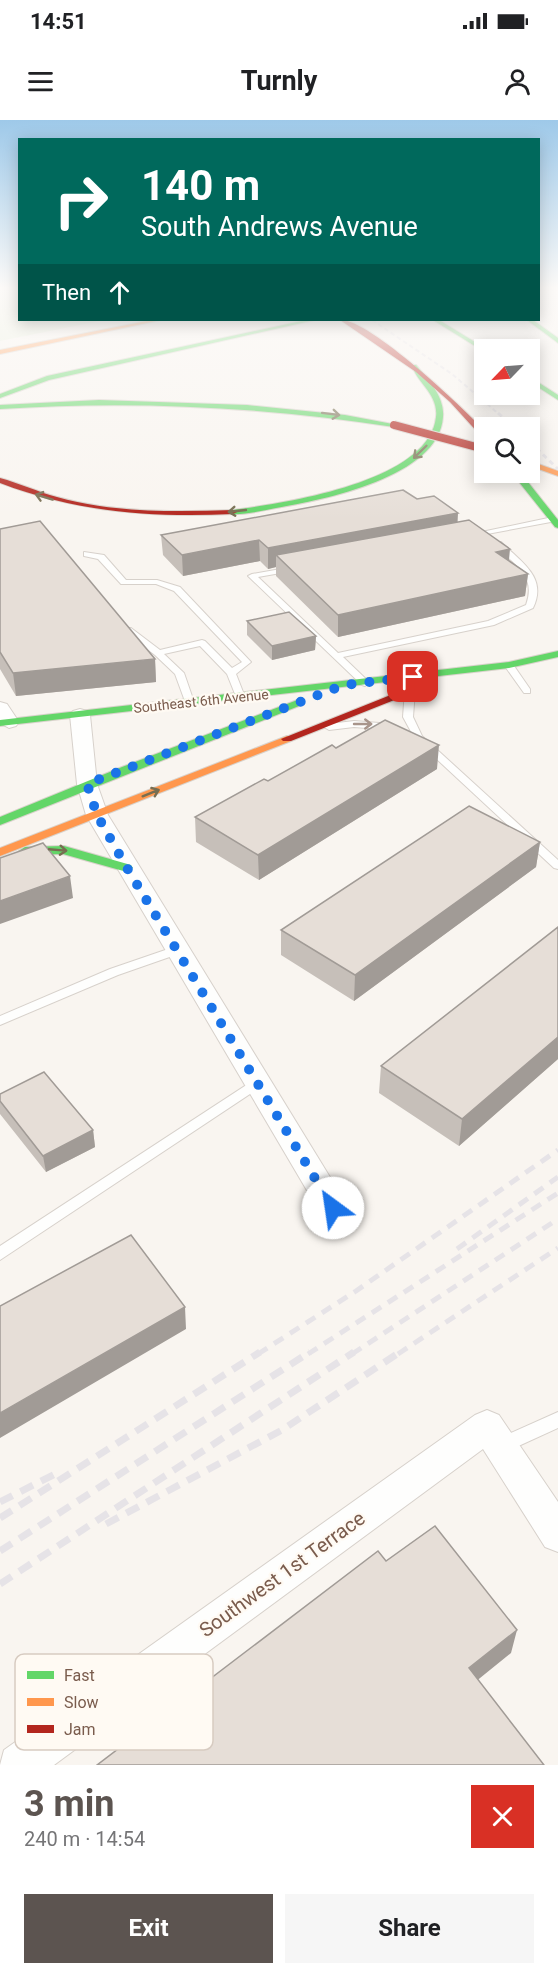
<!DOCTYPE html>
<html lang="en">
<head>
<meta charset="utf-8">
<style>
	:root { --surface:#fff; --page:#f6f6f6; --text:#202124; --muted:#757577; --accent:#5c5450 }
	body { margin:0; font-family:Roboto,sans-serif; background:var(--page); color:var(--text); height:100vh; display:flex; flex-direction:column; font-size:22px; white-space:nowrap }
	* { box-sizing:border-box; margin:0 }
	p { font-size:20px; color:var(--muted) }
	.icon { flex:none; width:33px; height:33px; fill:none; stroke:currentColor; stroke-width:2; stroke-linecap:round; stroke-linejoin:round }
	.map { position:relative; height:1645px; overflow:hidden }
	.side { display:flex; flex-direction:column; background:var(--surface); flex:1 }
	.side>* { flex:none }
	.hud { position:absolute; left:18px; top:18px; width:522px; height:183px; border-radius:0px; box-shadow:0 3px 15px #0003; background:#00695c; color:#fff; overflow:hidden }
	.needle { width:39px; rotate:245deg }
	.controls { position:absolute; left:474px; top:219px; display:grid; gap:12px }
	.controls a { display:grid; place-items:center; width:66px; height:66px; border-radius:0px; background:var(--surface); box-shadow:0 3px 15px #0003; font-size:30px }
	.pin { position:absolute; display:grid; place-items:center; width:51px; height:51px; color:#fff; margin:-26px; border-radius:12px; box-shadow:0 3px 9px #0006 }
	.me { position:absolute; width:66px; margin:-33px; rotate:329deg; stroke-linejoin:round; filter:drop-shadow(0 0 4px #0008) }
	.turn { display:flex; align-items:center; gap:21px; height:126px; padding:0 24px; font-size:27px }
	.turn .icon { width:78px; height:78px; stroke-width:2.5 }
	.turn b { display:block; font-size:42px; line-height:51px }
	.then { display:flex; align-items:center; height:57px; padding:0 24px; background:#0003; gap:12px; font-size:22px }
	.round { display:grid; place-items:center; flex:none; width:63px; height:63px; border-radius:0px; background:var(--page) }
	.summary { display:flex; align-items:center; justify-content:space-between; height:102px; padding:0 24px }
	h1 { font-size:36px; font-weight:700; line-height:45px; color:var(--accent) }
	.action { display:flex; gap:12px; margin-top:auto; padding:12px 24px }
	.action a { flex:1; height:69px; border-radius:0px; background:var(--accent); color:#fff; font-size:24px; font-weight:700; line-height:69px; text-align:center }
	.action a+a { background:var(--page); color:var(--text) }
	.status { display:flex; justify-content:space-between; align-items:center; height:42px; padding:0 30px; background:var(--surface); direction:ltr }
	.status svg { height:16px; fill:currentColor }
	header { display:flex; justify-content:space-between; align-items:center; height:78px; padding:0 24px; background:var(--surface); font-size:27px; font-weight:700 }
	.map>svg:first-child { display:block }
	.green { fill:#e7f0db }
	.lines { fill:none; stroke-linecap:round; stroke-linejoin:round }
	.lane-casing { stroke:#d7d1cb; stroke-width:2 }
	.street-casing { stroke:#d7d1cb; stroke-width:2 }
	.fast-casing { stroke:#d9d2cb; stroke-width:2 }
	.slow-casing { stroke:#d9d2cb; stroke-width:2 }
	.jam-casing { stroke:#d9d2cb; stroke-width:2 }
	.lane { fill:#fefefd; fill-rule:evenodd }
	.street { fill:#fefefd; fill-rule:evenodd }
	.fast { fill:#63d668; fill-rule:evenodd }
	.slow { fill:#ff974d; fill-rule:evenodd }
	.jam { fill:#b3261e; fill-rule:evenodd }
	.rail-far3 { stroke:#e6e3e7; stroke-width:2; stroke-dasharray:4.5 3; stroke-linecap:butt }
	.rail-far2 { stroke:#e6e3e7; stroke-width:3; stroke-dasharray:5 4; stroke-linecap:butt }
	.rail-far1 { stroke:#e6e3e7; stroke-width:5; stroke-dasharray:11 8; stroke-linecap:butt }
	.rail { stroke:#e6e3e7; stroke-width:7; stroke-dasharray:14 9; stroke-linecap:butt }
	.jam-bridge-casing { stroke:#dad1cc; stroke-width:10; stroke-linecap:butt }
	.jam-bridge { stroke:#b3261e; stroke-width:8 }
	.wall { fill:#c6bfb9 }
	.shaded-wall { fill:#a19b96 }
	.building { fill:#e6ded7; stroke:#a19b96; stroke-width:1.5 }
	.oneway { stroke:#776e51 }
	.oneway2 { stroke:#a8958b }
	.route { stroke:#1a73e8; stroke-width:10; stroke-dasharray:0 18 }
	.labels { text-anchor:middle; dominant-baseline:central; stroke-width:4.5; stroke-linejoin:round; paint-order:stroke }
	.far-street-label { font-size:14px; fill:#7a5c4d; stroke:#fffaf3 }
	.near-street-label { font-size:20px; fill:#7a5c4d; stroke:#fffaf3 }
	.key { fill:#fffaf3; stroke:#d7cbc1; stroke-width:1.5 }
	.key-label { font-size:16px; fill:#7a5c4d }
</style>
</head>
<body>
<div class="status"><b>14:51</b><svg viewBox="0 0 49 12"><path d="M0 12V9h3v3zM5 12V6h3v6zM10 12V3h3v9zM15 12V0h3v12zM26 1h20v11H26zM47 4h2v5h-2z"/></svg></div>
<header><svg class="icon" aria-label="menu" viewBox="0 0 24 24"><path d="M4 6h16M4 12h16M4 18h16"/></svg>Turnly<svg class="icon" aria-label="person" viewBox="0 0 24 24"><circle cx="12" cy="8" r="4"/><path d="M4 21q1-7 8-7t8 7"/></svg></header>
<div class="map">
<svg width="558" height="1645" viewBox="0 0 558 1645">
	<rect width="100%" height="100%" fill="#f9f5f0"/>
	<path class="green" d="M0,169h19l1,31h85l-105,21z"/>
	<g class="lines">
		<g class="lane-casing">
			<path id="lane" d="M553,397l4,2 -1,2 -85,16 -4,-2z
				M495,422h6c20,20 47,35 32,66l-39,17 -151,32 25,24 2,2 -5,3 -3,-1 -114,-109 4,-2 40,-7v4l-34,6 80,76 150,-32 38,-16c11,-30 -12,-41 -31,-59z
				M84,432l20,3 22,25h31l23,7 71,75 -15,12 9,23 -2,2h-6l-10,-25 -27,-28 -36,8 20,19 10,29 -5,3 -3,-1 -11,-30 -20,-19 -30,-23v-4h6l29,22 42,-10 3,1 27,27 10,-6 -68,-71 -18,-7h-35l-23,-25 -14,-3z
				M509,542l3,1 18,26v4h-6l-20,-28z
				M410,567l5,3 -2,27 9,19 136,124v9l-4,-1 -139,-129 -12,-22 2,-27z
				M354,601l38,3 5,3 -5,3 -38,-3 -25,3 -5,-3 5,-3z
				M177,826l4,1 2,3 -2,3 -63,22 -118,50v-9l110,-47z
				M257,958l5,2 2,3 -2,3 -262,174v-14z
				M558,1292v16l-57,26 -6,-2 -3,-6 3,-6z"/>
		</g>
		<g class="street-casing">
			<path id="street" d="M0,582l7,2 12,18 -3,4 -7,2 -9,-5z
				M80,589l7,2 3,4 7,69 11,31 236,385 4,8 -4,8 -11,4 -11,-4 -236,-401 -9,-31 -7,-69 3,-4z
				M487,1290l12,5 59,87v50l-13,-5 -62,-98 -429,316h-54l4,-15 471,-335z"/>
		</g>
		<g class="fast-casing">
			<path id="fast" d="M306,200h9l-266,60 -49,18v-4l47,-18z
				M433,200h6l49,30 -5,1z
				M527,200h6l25,18v5z
				M412,245h4c12,14 29,32 27,52 -4,60 -120,83 -167,91 -15,3 -31,7 -46,6v-4h3c52,-7 196,-28 203,-93 3,-23 -21,-36 -24,-52z
				M530,257l28,18v5l-28,-18z
				M99,280l148,5 98,10 53,10 -4,2c-131,-20 -261,-27 -394,-18v-4z
				M511,352h9l38,48v8l-3,-1z
				M558,531v6l-49,11 -509,58v-6l509,-58z
				M300,579l4,1v4l-304,121v-8l122,-50z
				M64,726l67,19 2,3 -6,4 -64,-18 -38,1 -6,-4 6,-4z"/>
		</g>
		<g class="slow-casing">
			<path id="slow" d="M152,200h9l-161,34v-4z
				M530,341l28,10v5l-28,-10z
				M287,616l4,1v4l-291,115v-8z"/>
		</g>
		<g class="jam-casing">
			<path id="jam" d="M340,200c27,-3 124,88 144,110v6h-3l-31,-34 -34,-30z
				M0,358c19,5 38,14 57,19 57,16 117,15 176,13l4,2 -4,2c-81,4 -157,-2 -233,-31z
				M413,566l4,1v4l-126,50h-8l-2,-2z"/>
		</g>
		<use href="#lane" class="lane"/>
		<use href="#street" class="street"/>
		<use href="#fast" class="fast"/>
		<use href="#slow" class="slow"/>
		<use href="#jam" class="jam"/>
		<path class="rail-far3" d="M372,200l80,54 48,41"/>
		<path class="rail-far2" d="M498,293l17,15
			M530,322l28,27"/>
		<path class="rail-far1" d="M457,1129l101,-72
			M258,1234l98,-63 202,-141
			M308,1234l250,-161
			M352,1234l206,-135
			M398,1234l160,-106"/>
		<path class="rail" d="M0,1382l59,-30
			M0,1398l260,-166
			M106,1404l176,-94 118,-78
			M0,1431l310,-199
			M0,1464l354,-232"/>
		<g class="jam-bridge-casing">
			<path id="jam-bridge" d="M394,305l90,24"/>
		</g>
		<use href="#jam-bridge" class="jam-bridge"/>
	</g>
	<path class="wall" d="M417,379l41,23 70,52 -3,22 -187,41 -62,-61v-9l-8,2 -8,-8 -77,15 -20,-21 -2,-20z
		M0,409l155,130 1,23 -140,14 -16,-27z
		M247,501l69,15 -1,14 -43,10 -25,-25z
		M336,628l101,21 -178,111 -63,-38 -1,-25z
		M540,722l-4,25 -182,134 -73,-46v-25z
		M558,807v132l-99,87 -80,-53 2,-27z
		M0,974l93,36 2,17 -49,25 -46,-58z"/>
	<path class="shaded-wall" d="M458,393l-1,20 -181,22v12l-8,2v-21z
		M259,420l1,21 -77,15 -1,-21z
		M510,429l-2,21 -12,-18z
		M528,454l-3,22 -187,41v-22z
		M316,516l-1,14 -43,10v-14z
		M155,539l1,23 -140,14 -3,-23z
		M439,625l-2,24 -178,111 -1,-25z
		M540,722l-4,25 -182,134 1,-26z
		M70,756l3,22 -73,26v-23z
		M558,917v22l-99,87 3,-27z
		M93,1010l2,17 -49,25 -3,-16z
		M185,1187l1,22 -186,109v-25z
		M517,1510l-6,23 -47,38 5,-23z"/>
	<path class="building" d="M403,370l14,9 17,-3 24,17 -190,35 -9,-8 -77,15 -21,-20z
		M469,400l41,29 -14,3 32,22 -190,41 -62,-60z
		M40,401l115,138 -142,14 -13,-21v-123z
		M289,492l27,24 -44,10 -25,-25z
		M385,600l54,25 -181,110 -63,-38 69,-38 4,2 64,-36 4,3z
		M469,686l71,36 -185,133 -74,-45z
		M43,723l27,33 -70,25v-43z
		M558,807v110l-96,82 -81,-53z
		M44,952l49,58 -50,26 -43,-55v-7z
		M131,1115l54,72 -185,106v-107z
		M435,1406l82,104 -48,38 75,97h-447l281,-214 8,10z"/>
	<defs><path id="oneway-shaft" d="M-6 0H5M1.5-3L5.5 0L1.5 3" fill="none" stroke-width="1.6" stroke-linecap="round" stroke-linejoin="round" transform="scale(1.5)"/></defs>
	<g class="oneway">
		<use href="#oneway-shaft" transform="translate(331 294) rotate(7)"/>
		<use href="#oneway-shaft" transform="translate(420 332) rotate(136)"/>
		<use href="#oneway-shaft" transform="translate(44 377) rotate(-163)"/>
		<use href="#oneway-shaft" transform="translate(237 391) rotate(174)"/>
		<use href="#oneway-shaft" transform="translate(151 673) rotate(-22)"/>
		<use href="#oneway-shaft" transform="translate(58 730) rotate(5)"/>
	</g>
	<use class="oneway2" href="#oneway-shaft" transform="translate(363 604)"/>
	<linearGradient id="sky" x2="0" y2="1"><stop stop-color="#9ec9e9"/><stop offset="0.42" stop-color="#fcfaf8"/><stop offset="1" stop-color="#fcfaf8" stop-opacity="0"/></linearGradient>
	<rect width="558" height="400" fill="url(#sky)"/>
	<g class="lines">
		<path class="route" d="M333,1088l-206,-340 -30,-53 -10,-31 257,-99 69,-8"/>
	</g>
	<g class="labels">
		<g class="far-street-label">
			<text transform="translate(201 581) rotate(-6)">Southeast 6th Avenue</text>
		</g>
		<g class="near-street-label">
			<text transform="translate(282 1454) rotate(-36)">Southwest 1st Terrace</text>
		</g>
	</g>
	<rect x="15" y="1534" width="198" height="96" rx="9" class="key"/>
	<rect x="27" y="1551" width="27" height="8" fill="#63d668"/>
	<rect x="27" y="1578" width="27" height="8" fill="#ff974d"/>
	<rect x="27" y="1605" width="27" height="8" fill="#b3261e"/>
	<g class="key-label">
		<text x="64" y="1561">Fast</text>
		<text x="64" y="1588">Slow</text>
		<text x="64" y="1615">Jam</text>
	</g>
</svg>
<div class="controls">
<a><svg class="needle" viewBox="-14 -14 28 28"><path d="M0-13l5 13h-10z" fill="#e53935"/><path d="M0 13l5-13h-10z" fill="#757577"/></svg></a>
<a><svg class="icon" aria-label="search" viewBox="0 0 24 24"><circle cx="10" cy="10" r="6"/><path d="M15 15l6 6"/></svg></a>
</div>
<div class="pin" style="left:413px;top:557px;background:#d93025"><svg class="icon" aria-label="arrive" viewBox="0 0 24 24"><path d="M6 21V4h12l-3 4 3 4H6"/></svg></div>
<svg class="me" style="left:333px;top:1088px" viewBox="-20 -20 40 40"><circle r="19" fill="#fff"/><path d="M0-13L10 11 0 6-10 11z" fill="#1a73e8"/></svg>
<div class="hud">
<div class="turn"><svg class="icon" aria-label="right" viewBox="0 0 24 24"><path d="M7 20v-9h11M14 6l5 5-5 5"/></svg><div><b>140 m</b>South Andrews Avenue</div></div>
<div class="then">Then<svg class="icon" aria-label="ahead" viewBox="0 0 24 24"><path d="M12 20V5M6 11l6-6 6 6"/></svg></div>
</div>
</div>
<section class="side">
<div class="summary"><div><h1>3 min</h1><p>240 m · 14:54</p></div><a class="round" style="background:#d93025;color:#fff"><svg class="icon" aria-label="close" viewBox="0 0 24 24"><path d="M6 6l12 12M18 6L6 18"/></svg></a></div>
<div class="action"><a>Exit</a><a>Share</a></div>
</section>
</body>
</html>
